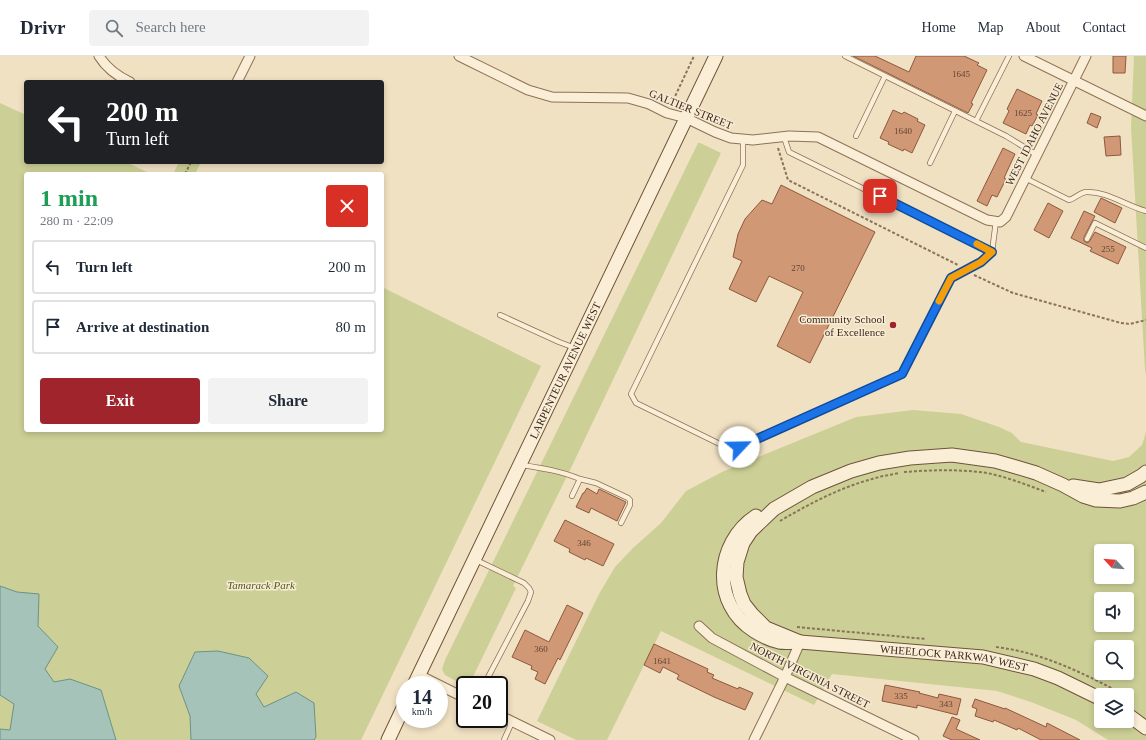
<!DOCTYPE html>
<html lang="en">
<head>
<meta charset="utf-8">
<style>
	:root { --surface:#fff; --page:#f2f2f3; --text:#1f2937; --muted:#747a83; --line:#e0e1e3; --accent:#9f242b }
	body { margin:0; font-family:Georgia,serif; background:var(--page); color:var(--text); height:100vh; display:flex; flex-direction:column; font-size:15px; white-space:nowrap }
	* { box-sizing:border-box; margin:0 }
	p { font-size:13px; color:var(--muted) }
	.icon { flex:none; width:22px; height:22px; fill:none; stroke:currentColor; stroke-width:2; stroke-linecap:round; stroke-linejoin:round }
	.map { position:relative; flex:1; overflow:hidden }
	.panel { position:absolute; left:24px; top:116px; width:360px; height:260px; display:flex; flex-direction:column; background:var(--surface); border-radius:4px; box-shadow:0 2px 6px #0003 }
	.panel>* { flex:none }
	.banner { position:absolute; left:24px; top:24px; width:360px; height:84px; border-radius:4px; box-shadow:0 2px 6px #0003; background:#202124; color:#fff; overflow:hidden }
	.needle { width:26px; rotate:296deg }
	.tools { position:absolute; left:1094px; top:488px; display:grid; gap:8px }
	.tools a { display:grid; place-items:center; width:40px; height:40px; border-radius:4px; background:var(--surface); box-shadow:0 2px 6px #0003; font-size:20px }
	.speed { position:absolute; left:396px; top:620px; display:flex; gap:8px; font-size:20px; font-weight:700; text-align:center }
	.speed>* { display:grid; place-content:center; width:52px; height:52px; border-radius:50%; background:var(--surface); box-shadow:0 2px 6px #0003; line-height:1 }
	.speed small { font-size:10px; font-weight:400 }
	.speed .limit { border:2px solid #111; border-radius:6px; background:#fff; color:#111 }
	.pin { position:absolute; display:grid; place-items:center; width:34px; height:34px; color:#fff; margin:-17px; border-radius:8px; box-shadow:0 2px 6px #0006 }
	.me { position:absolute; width:44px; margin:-22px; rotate:66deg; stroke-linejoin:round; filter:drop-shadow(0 0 3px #0008) }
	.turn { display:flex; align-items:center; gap:14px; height:84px; padding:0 16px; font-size:18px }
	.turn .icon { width:52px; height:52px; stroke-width:2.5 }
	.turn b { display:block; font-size:28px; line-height:34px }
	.round { display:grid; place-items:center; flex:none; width:42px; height:42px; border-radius:4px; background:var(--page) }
	.summary { display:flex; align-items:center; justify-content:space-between; height:68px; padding:0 16px }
	h1 { font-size:24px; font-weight:700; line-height:30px; color:#1e9e55 }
	.cta { display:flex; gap:8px; margin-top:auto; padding:8px 16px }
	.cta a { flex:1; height:46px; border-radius:4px; background:var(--accent); color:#fff; font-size:16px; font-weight:700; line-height:46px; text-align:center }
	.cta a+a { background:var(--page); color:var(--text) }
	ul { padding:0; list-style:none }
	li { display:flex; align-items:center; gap:12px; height:54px; margin:0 8px 6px; padding:0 8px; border:2px solid var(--line); border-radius:4px }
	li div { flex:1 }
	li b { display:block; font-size:15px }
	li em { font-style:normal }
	header { display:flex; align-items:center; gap:24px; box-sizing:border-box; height:56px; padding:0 20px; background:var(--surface); border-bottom:1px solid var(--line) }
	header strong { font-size:19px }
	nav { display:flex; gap:22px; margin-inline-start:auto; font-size:14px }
	.search { width:280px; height:36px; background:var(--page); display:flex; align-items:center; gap:10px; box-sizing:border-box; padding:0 14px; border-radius:4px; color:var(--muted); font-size:15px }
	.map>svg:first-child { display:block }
	.green { fill:#ccd096; fill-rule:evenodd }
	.water { fill:#a5c3b9; stroke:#6b9287 }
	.building { fill:#d19876; stroke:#8d593c }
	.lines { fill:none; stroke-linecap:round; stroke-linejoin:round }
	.lane-casing { stroke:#8c7258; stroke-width:6 }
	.street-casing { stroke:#8c7258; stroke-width:11 }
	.secondary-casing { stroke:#6e533b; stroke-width:15 }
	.path { stroke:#8c7258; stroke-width:2; stroke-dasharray:3 2; stroke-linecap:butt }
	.lane { stroke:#fbeed7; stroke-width:4.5 }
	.street { stroke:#fbeed7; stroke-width:9 }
	.secondary { stroke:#fbeed7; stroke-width:13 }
	.route-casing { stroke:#114b97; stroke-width:10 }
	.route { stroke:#1a73e8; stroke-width:7 }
	.slow { stroke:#f59e0b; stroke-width:7 }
	.poi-dot { fill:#9f242b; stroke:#f8ebd3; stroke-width:1.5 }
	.labels { text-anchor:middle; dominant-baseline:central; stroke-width:3; stroke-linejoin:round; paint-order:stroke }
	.number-label { font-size:9px; fill:#604633 }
	.street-label { font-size:11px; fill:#3b2a1d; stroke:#f8ebd3 }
	.poi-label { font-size:11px; fill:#3b2a1d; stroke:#f8ebd3; text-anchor:end }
	.park-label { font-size:11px; font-style:italic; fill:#4e5923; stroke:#f8ebd3 }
</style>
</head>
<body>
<header>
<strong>Drivr</strong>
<div class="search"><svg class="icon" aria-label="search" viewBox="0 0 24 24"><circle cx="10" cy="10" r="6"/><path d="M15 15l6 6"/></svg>Search here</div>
<nav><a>Home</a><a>Map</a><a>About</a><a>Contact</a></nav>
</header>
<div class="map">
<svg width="1146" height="684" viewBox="0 0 1146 684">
	<rect width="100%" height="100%" fill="#f1e1c3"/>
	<path class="green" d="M1134,0h12v319l-1,-5 -14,-243z
		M0,47l26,12v47h100l25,12h-125v256h356v-143l159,79 -180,374h-361z
		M698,87h2l21,10 -150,315 -58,118 3,2 -47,97 -4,1 -20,-11 -3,-6 3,-9z
		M179,106h22l-6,12h-22z
		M913,354l48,4 38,13 13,6 9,9 92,19 16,-4 13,-12 4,-13v308h-38l-32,-20 -45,-18 -34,-11 -165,-17 -18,31 -153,-74 -54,109h-31l-39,-19 62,-127 16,-27 18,-19 28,-25 25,-32 36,-19 134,-55zM1101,495h26v26h-26zM1101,543h26v26h-26zM1101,591h26v26h-26zM1101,639h26v26h-26z"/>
	<path class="water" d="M0,530l17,6 22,2 -1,32 20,21 -13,22 9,13 16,-3 31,11 15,50h-116v-11l10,1 4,-26 -14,-9z
		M218,595l31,7 19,18 -12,18 8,13 32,-15 18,11 2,34 -2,3h-123l-1,-24 -11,-30 16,-34z"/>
	<path class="building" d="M853,0h22l34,16 7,-16h48l15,7 -2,2 10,5 -16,33 2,1 -5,9z
		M1113,0h13l-1,17h-12z
		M1017,33l25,12 -6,13 2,1 -6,11 -2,-1 -4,9 -23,-11 6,-12 -2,-2z
		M893,54l9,4 2,-2 14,7 -1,2 8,4 -13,28 -8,-4 -1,2 -15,-7 1,-2 -9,-4z
		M1091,57l10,4 -4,11 -10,-5z
		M1120,80l1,19 -15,1 -2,-19z
		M1003,92l12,6 -11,24 2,1 -9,18 -5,-2 -5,11 -10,-5z
		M781,129l94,47 -65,131 -33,-17 26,-54 -34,-16 -13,26 -27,-13 13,-28 -9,-4 5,-23 7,-15 17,-19 10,4z
		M1101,142l21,10 -7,15 -21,-11z
		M1048,147l15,8 -14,27 -15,-8z
		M1084,155l11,5 -11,21v4l3,2 2,-1 6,-10 31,15 -8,17 -28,-13 2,-3 -21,-10z
		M587,432l10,6 2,-5 27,13 -9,19 -26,-13 -2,5 -13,-6 7,-14h1z
		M565,464l49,24 -11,22 -17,-8 -1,2 -16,-8 1,-3 -16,-8z
		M567,549l16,8 -23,47 -2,-2 -13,26 -10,-5 3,-7 -7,-3 1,-3 -20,-9 13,-27 24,12z
		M654,588l54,25 -1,3 7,3 -2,3 26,11 1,-2 14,6 -8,17 -31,-13 -37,-18 2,-4 -16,-8 -3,6 -16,-8z
		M885,629l35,7 -1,1 19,5 1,-4 22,5 -4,16 -40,-10v3l-35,-7z
		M975,643l30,10v-1l41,19 1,-4 33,17h-39l-23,-12 -1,2 -23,-10 -1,2 -18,-6 2,-7 -5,-2z
		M952,661l8,3 -4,9 24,11h-28l-9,-4z"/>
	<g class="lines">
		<g class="lane-casing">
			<path id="lane" d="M845,0l161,80 31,19
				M976,65l33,-65
				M856,80l29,-60
				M784,81l5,15 6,3 197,97
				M743,83v26l-112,229 5,9 90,44h13l163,-73 49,-96 30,-16 11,-10 4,-31
				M930,107l25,-52
				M1025,122l44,22c7,-2 10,-7 17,-8 21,-1 40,14 60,19
				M1087,183l8,-16 51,25
				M500,259l59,27 16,6
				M521,409c21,3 40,6 59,14
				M572,440l8,-17 16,4 32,15 2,2v5l-9,18
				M476,504l48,23 5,5 2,4 -3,9 -44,84
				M504,684l8,-18"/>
		</g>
		<g class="street-casing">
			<path id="street" d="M99,0c8,13 18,20 31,26
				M459,0l69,34 24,7 76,1 21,6 18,9 19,5 29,14 16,6 22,2 36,-4 29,1 169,83 13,2 6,-5 80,-161
				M1024,0l122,60
				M237,26l13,-26
				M699,570l13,12 73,39 129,63
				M419,619l46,23
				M499,659l51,25
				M754,684l31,-63 15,-35"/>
		</g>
		<g class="secondary-casing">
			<g id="secondary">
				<path d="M1073,430l26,4 28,-6 14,-8 5,-4"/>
				<path id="s1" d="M756,460c-41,27 -45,88 -2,115 8,5 16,9 25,11 6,1 15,0 21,0l183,15 51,12 24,9 43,21"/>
				<path d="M800,586l-34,-14 -14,-14 -8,-10 -4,-10 -4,-17 1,-15 6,-19 8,-12 23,-22 38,-22 39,-16 28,-8 31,-5 42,-3 43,6 21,6 20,6 27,12 20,11 13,4 24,1 13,-3 13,-6"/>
				<path id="s2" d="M414,629l302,-629"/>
				<path d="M1127,658l19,14"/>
				<path d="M388,684l17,-36"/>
			</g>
		</g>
		<path class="path" d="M671,49l23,-49
			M778,92l10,32 170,85
			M185,118l6,-12
			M974,219l39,18 108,30 9,1 16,-4
			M904,416c27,-2 55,-3 83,1 20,4 40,12 59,19
			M780,465c29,-17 59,-33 92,-42 9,-3 18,-4 27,-6
			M797,571l129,12
			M996,591c43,5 83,24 121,44l5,4
			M1127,643l5,3"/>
		<use href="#lane" class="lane"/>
		<use href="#street" class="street"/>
		<use href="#secondary" class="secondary"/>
	</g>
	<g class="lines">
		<g class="route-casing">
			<path id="route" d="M739,391l163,-73 49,-96 30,-16 11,-10 -112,-56"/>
		</g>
		<use href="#route" class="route"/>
		<path class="slow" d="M939,245l12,-23 30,-16 11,-10 -15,-8"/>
	</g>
	<circle class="poi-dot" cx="893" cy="269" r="4"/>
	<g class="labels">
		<g class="number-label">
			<text x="961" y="18">1645</text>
			<text x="1023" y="57">1625</text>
			<text x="903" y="75">1640</text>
			<text x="1108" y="193">255</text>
			<text x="798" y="212">270</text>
			<text x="584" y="487">346</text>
			<text x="541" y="593">360</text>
			<text x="662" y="605">1641</text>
			<text x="901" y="640">335</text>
			<text x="946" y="648">343</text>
		</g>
		<g class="street-label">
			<text transform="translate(691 53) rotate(22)">GALTIER STREET</text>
			<text transform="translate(1034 78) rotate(-63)">WEST IDAHO AVENUE</text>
			<text stroke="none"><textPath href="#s2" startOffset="349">LARPENTEUR AVENUE WEST</textPath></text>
			<text stroke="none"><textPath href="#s1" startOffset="340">WHEELOCK PARKWAY WEST</textPath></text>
			<text transform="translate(810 619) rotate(27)">NORTH VIRGINIA STREET</text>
		</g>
		<g class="poi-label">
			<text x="885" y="263">Community School<tspan x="885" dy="13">of Excellence</tspan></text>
		</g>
		<g class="park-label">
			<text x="261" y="529">Tamarack Park</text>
		</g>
	</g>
</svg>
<div class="tools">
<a><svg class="needle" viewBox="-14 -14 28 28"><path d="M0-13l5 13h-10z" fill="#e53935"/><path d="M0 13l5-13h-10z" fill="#747a83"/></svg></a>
<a><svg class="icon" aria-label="sound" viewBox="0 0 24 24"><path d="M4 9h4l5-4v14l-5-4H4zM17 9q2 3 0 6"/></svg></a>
<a><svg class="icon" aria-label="search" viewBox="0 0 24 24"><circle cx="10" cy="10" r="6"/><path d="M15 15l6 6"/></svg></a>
<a><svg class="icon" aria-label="layers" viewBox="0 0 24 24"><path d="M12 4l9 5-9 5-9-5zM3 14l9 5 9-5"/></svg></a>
</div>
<div class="speed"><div>14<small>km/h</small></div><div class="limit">20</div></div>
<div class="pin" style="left:880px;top:140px;background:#d93025"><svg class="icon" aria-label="arrive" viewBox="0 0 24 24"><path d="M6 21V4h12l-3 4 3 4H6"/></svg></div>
<svg class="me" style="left:739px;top:391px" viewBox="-20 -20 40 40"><circle r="19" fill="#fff"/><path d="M0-13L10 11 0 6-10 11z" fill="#1a73e8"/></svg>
<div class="banner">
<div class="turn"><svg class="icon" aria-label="left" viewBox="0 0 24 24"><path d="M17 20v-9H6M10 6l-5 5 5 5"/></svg><div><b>200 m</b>Turn left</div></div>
</div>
<section class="panel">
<div class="summary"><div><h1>1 min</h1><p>280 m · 22:09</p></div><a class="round" style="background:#d93025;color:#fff"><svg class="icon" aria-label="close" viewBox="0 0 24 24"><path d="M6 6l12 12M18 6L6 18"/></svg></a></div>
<ul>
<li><svg class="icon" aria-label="left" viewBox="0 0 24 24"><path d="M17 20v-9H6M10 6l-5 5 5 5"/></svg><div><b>Turn left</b></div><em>200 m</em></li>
<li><svg class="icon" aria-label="arrive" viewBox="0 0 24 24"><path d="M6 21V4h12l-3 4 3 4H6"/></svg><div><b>Arrive at destination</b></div><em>80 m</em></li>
</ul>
<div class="cta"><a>Exit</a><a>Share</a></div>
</section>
</div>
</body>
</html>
